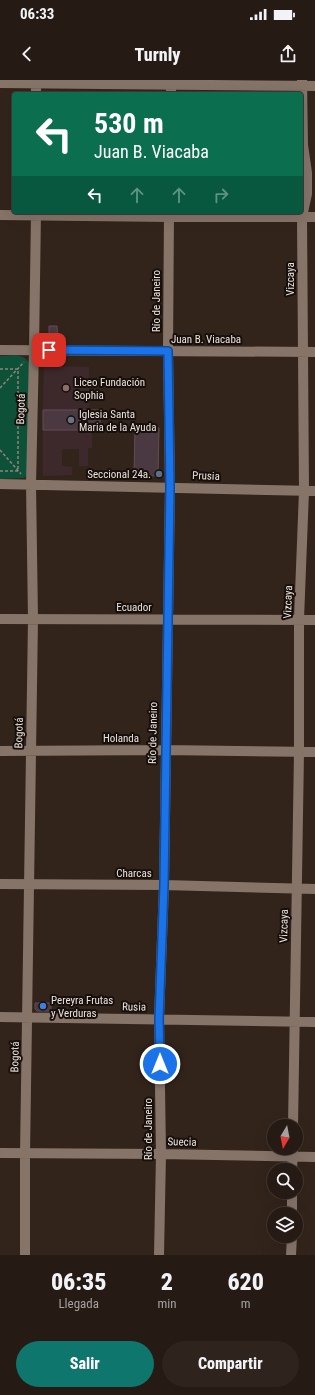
<!DOCTYPE html>
<html lang="es">
<head>
<meta charset="utf-8">
<style>
	:root { --surface:#261b14; --page:#2e241d; --text:#f1f3f6; --muted:#a4a1a0; --line:#423934; --accent:#0f766e }
	body { margin:0; font-family:"Roboto Condensed",sans-serif; background:var(--page); color:var(--text); height:100vh; display:flex; flex-direction:column; font-size:15px; white-space:nowrap }
	* { box-sizing:border-box; margin:0 }
	p { font-size:13px; color:var(--muted) }
	.icon { flex:none; width:22px; height:22px; fill:none; stroke:currentColor; stroke-width:2; stroke-linecap:round; stroke-linejoin:round }
	.map { position:relative; height:1175px; overflow:hidden }
	.drawer { display:flex; flex-direction:column; background:var(--surface); flex:1 }
	.drawer>* { flex:none }
	.guide { position:absolute; left:12px; top:12px; width:291px; height:122px; border-radius:4px; box-shadow:0 4px 16px #0002,0 0 0 1px var(--line); background:#0b6e4f; color:#fff; overflow:hidden }
	.needle { width:26px; rotate:190deg }
	.fabs { position:absolute; left:267px; top:1039px; display:grid; gap:8px }
	.fabs a { display:grid; place-items:center; width:36px; height:36px; border-radius:50%; background:var(--surface); box-shadow:0 4px 16px #0002,0 0 0 1px var(--line); font-size:20px }
	.pin { position:absolute; display:grid; place-items:center; width:34px; height:34px; color:#fff; margin:-17px; border-radius:8px; box-shadow:0 2px 6px #0006 }
	.me { position:absolute; width:44px; margin:-22px; rotate:0deg; stroke-linejoin:round; filter:drop-shadow(0 0 3px #0008) }
	.turn { display:flex; align-items:center; gap:14px; height:84px; padding:0 16px; font-size:18px }
	.turn .icon { width:52px; height:52px; stroke-width:2.5 }
	.turn b { display:block; font-size:28px; line-height:34px }
	.lanes { display:flex; align-items:center; height:38px; padding:0 16px; background:#0003; justify-content:center; gap:20px; direction:ltr }
	.lanes .off { opacity:.35 }
	.eta { display:flex; justify-content:space-evenly; align-items:center; height:68px; text-align:center }
	.eta b { font-size:24px; font-weight:800; line-height:28px }
	.primary-button { display:flex; gap:8px; margin-top:auto; padding:8px 16px }
	.primary-button a { flex:1; height:46px; border-radius:24px; background:var(--accent); color:#fff; font-size:16px; font-weight:800; line-height:46px; text-align:center }
	.primary-button a+a { background:var(--page); color:var(--text) }
	.status { display:flex; justify-content:space-between; align-items:center; height:28px; padding:0 20px; background:var(--surface); direction:ltr }
	.status svg { height:11px; fill:currentColor }
	header { display:flex; justify-content:space-between; align-items:center; height:52px; padding:0 16px; background:var(--surface); font-size:18px; font-weight:800 }
	.map>svg:first-child { display:block }
	.education { fill:#3d292c }
	.green { fill:#0d5139 }
	.building { fill:#4b3941; stroke:#604d55 }
	.lines { fill:none; stroke-linecap:round; stroke-linejoin:round }
	.path { stroke:#90847c; stroke-width:1.5; stroke-dasharray:3 2; stroke-linecap:butt }
	.minor { stroke:#867469; stroke-width:10 }
	.route-casing { stroke:#114b97; stroke-width:10 }
	.route { stroke:#1a73e8; stroke-width:7 }
	.education-dot { fill:#8d6e63; stroke:#160f0b; stroke-width:1.5 }
	.worship-dot { fill:#6b7280; stroke:#160f0b; stroke-width:1.5 }
	.service-dot { fill:#5c6f8a; stroke:#160f0b; stroke-width:1.5 }
	.shop-dot { fill:#3f7fe0; stroke:#160f0b; stroke-width:1.5 }
	.labels { text-anchor:middle; dominant-baseline:central; stroke-width:4; stroke-linejoin:round; paint-order:stroke }
	.street-label { font-size:11px; fill:#ece2dc; stroke:#160f0b }
	.poi-label { font-size:11px; fill:#ece2dc; stroke:#160f0b; text-anchor:start }
</style>
</head>
<body>
<div class="status"><b>06:33</b><svg viewBox="0 0 49 12"><path d="M0 12V9h3v3zM5 12V6h3v6zM10 12V3h3v9zM15 12V0h3v12zM26 1h20v11H26zM47 4h2v5h-2z"/></svg></div>
<header><svg class="icon" aria-label="back" viewBox="0 0 24 24"><path d="M15 5l-7 7 7 7"/></svg>Turnly<svg class="icon" aria-label="share" viewBox="0 0 24 24"><path d="M12 15V3M7 8l5-5 5 5M5 13v7h14v-7"/></svg></header>
<div class="map">
<svg width="315" height="1175" viewBox="0 0 315 1175">
	<rect width="100%" height="100%" fill="#33241b"/>
	<path class="education" d="M44,286l45,1v43h-46z
		M43,350h49v18h-4v18h-9v-17h-17v17l10,1v8l-29,1z"/>
	<path class="green" d="M0,276c11,0 24,-3 29,7l-2,112 -3,3 -24,1z"/>
	<path class="building" d="M49,246h8l1,18h-9z
		M43,330h57v20h-57z
		M135,347l24,1 -1,48 -24,-1z
		M35,923h16v8h-14l-2,-2z"/>
	<g class="lines">
		<path class="path" d="M0,289h18
			M0,308l24,-26
			M0,370l21,24
			M0,391h18v-102"/>
		<path class="minor" d="M0,3l315,3
			M36,14v-14
			M171,14v-14
			M0,135l169,2h146
			M0,270l315,2
			M0,404l315,7
			M0,539l315,1
			M0,671l165,-1 150,2
			M0,804l164,1 151,4
			M0,937l315,5
			M293,1046l6,-374v-133l5,-128 -2,-274 5,-23v-21l-4,-28 -1,-65
			M0,1073l161,1 154,3
			M292,1090l1,-22
			M292,1134v-22
			M25,1175v-101l8,-535 -2,-135 3,-134 2,-138
			M159,1175l2,-101 -2,-135 5,-134 6,-398 -2,-136 1,-139
			M291,1175l1,-19"/>
	</g>
	<g class="lines">
		<g class="route-casing">
			<path id="route" d="M49,270l119,1 2,136 -6,398 -5,134 1,45"/>
		</g>
		<use href="#route" class="route"/>
	</g>
	<circle class="education-dot" cx="66" cy="308" r="4"/>
	<circle class="worship-dot" cx="71" cy="340" r="4"/>
	<circle class="service-dot" cx="159" cy="394" r="4"/>
	<circle class="shop-dot" cx="43" cy="926" r="4"/>
	<g class="labels">
		<g class="street-label">
			<text transform="translate(290 199) rotate(-90)">Vizcaya</text>
			<text transform="translate(156 221) rotate(-90)">Río de Janeiro</text>
			<text x="206" y="259">Juan B. Viacaba</text>
			<text transform="translate(21 329) rotate(-88)">Bogotá</text>
			<text transform="translate(206 396) rotate(2)">Prusia</text>
			<text transform="translate(288 522) rotate(-88)">Vizcaya</text>
			<text x="134" y="527">Ecuador</text>
			<text transform="translate(19 653) rotate(-89)">Bogotá</text>
			<text transform="translate(153 653) rotate(-89)">Río de Janeiro</text>
			<text x="121" y="658">Holanda</text>
			<text x="134" y="793">Charcas</text>
			<text transform="translate(284 846) rotate(-89)">Vizcaya</text>
			<text transform="translate(134 927) rotate(1)">Rusia</text>
			<text transform="translate(15 977) rotate(-89)">Bogotá</text>
			<text transform="translate(148 1049) rotate(-90)">Río de Janeiro</text>
			<text transform="translate(182 1062) rotate(1)">Suecia</text>
		</g>
		<g class="poi-label">
			<text x="74" y="302">Liceo Fundación<tspan x="74" dy="13">Sophia</tspan></text>
			<text x="79" y="334">Iglesia Santa<tspan x="79" dy="13">Maria de la Ayuda</tspan></text>
			<text x="151" y="394" text-anchor="end">Seccional 24a.</text>
			<text x="51" y="920">Pereyra Frutas<tspan x="51" dy="13">y Verduras</tspan></text>
		</g>
	</g>
</svg>
<div class="fabs">
<a><svg class="needle" viewBox="-14 -14 28 28"><path d="M0-13l5 13h-10z" fill="#e53935"/><path d="M0 13l5-13h-10z" fill="#a4a1a0"/></svg></a>
<a><svg class="icon" aria-label="search" viewBox="0 0 24 24"><circle cx="10" cy="10" r="6"/><path d="M15 15l6 6"/></svg></a>
<a><svg class="icon" aria-label="layers" viewBox="0 0 24 24"><path d="M12 4l9 5-9 5-9-5zM3 14l9 5 9-5"/></svg></a>
</div>
<div class="pin" style="left:49px;top:270px;background:#d93025"><svg class="icon" aria-label="arrive" viewBox="0 0 24 24"><path d="M6 21V4h12l-3 4 3 4H6"/></svg></div>
<svg class="me" style="left:160px;top:984px" viewBox="-20 -20 40 40"><circle r="17" fill="#1a73e8" stroke="#fff" stroke-width="3"/><path d="M0-11L8 9 0 5-8 9z" fill="#fff"/></svg>
<div class="guide">
<div class="turn"><svg class="icon" aria-label="left" viewBox="0 0 24 24"><path d="M17 20v-9H6M10 6l-5 5 5 5"/></svg><div><b>530 m</b>Juan B. Viacaba</div></div>
<div class="lanes"><svg class="icon" aria-label="left" viewBox="0 0 24 24"><path d="M17 20v-9H6M10 6l-5 5 5 5"/></svg><svg class="icon off" aria-label="ahead" viewBox="0 0 24 24"><path d="M12 20V5M6 11l6-6 6 6"/></svg><svg class="icon off" aria-label="ahead" viewBox="0 0 24 24"><path d="M12 20V5M6 11l6-6 6 6"/></svg><svg class="icon off" aria-label="right" viewBox="0 0 24 24"><path d="M7 20v-9h11M14 6l5 5-5 5"/></svg></div>
</div>
</div>
<section class="drawer">
<div class="eta">
<div><b>06:35</b><p>Llegada</p></div>
<div><b>2</b><p>min</p></div>
<div><b>620</b><p>m</p></div>
</div>
<div class="primary-button"><a>Salir</a><a>Compartir</a></div>
</section>
</body>
</html>
